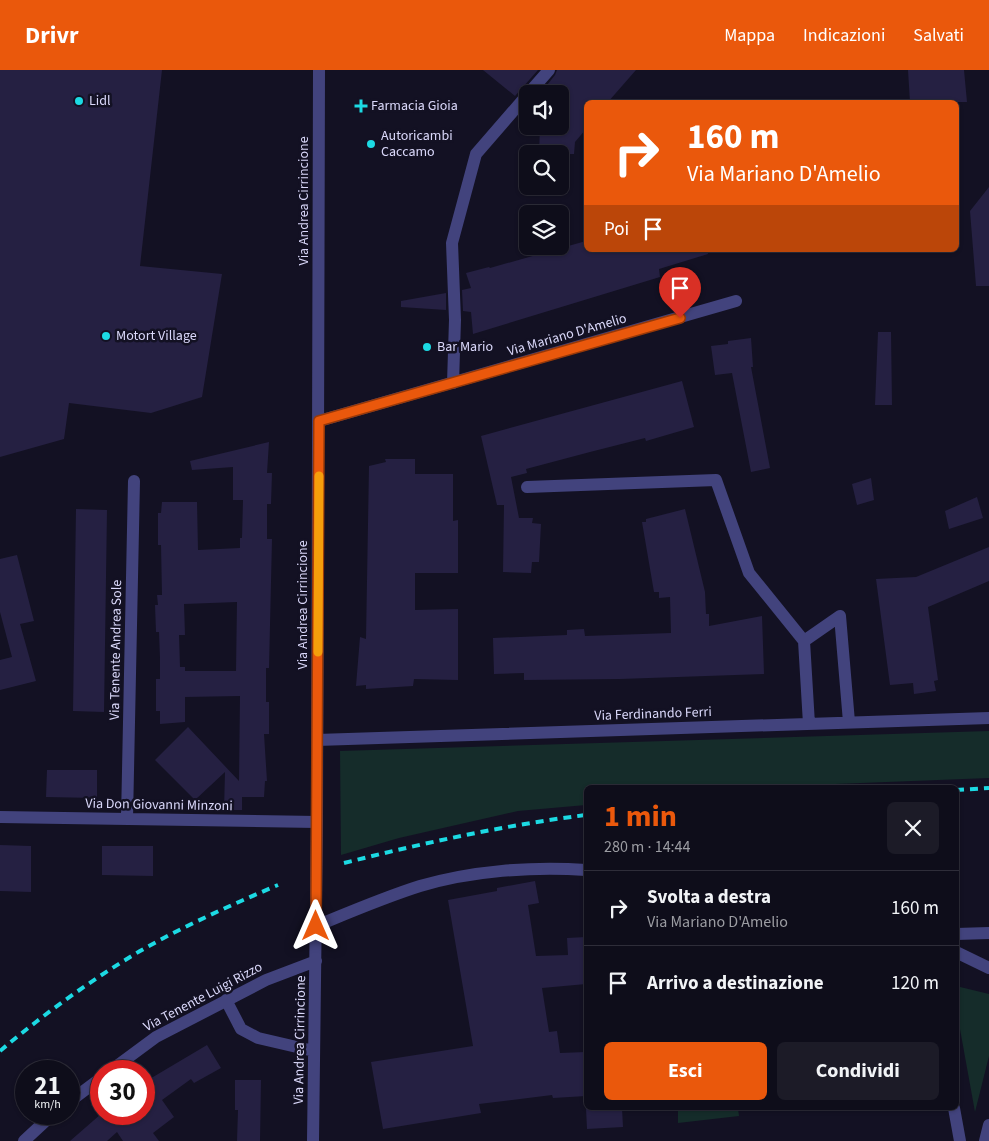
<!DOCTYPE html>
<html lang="it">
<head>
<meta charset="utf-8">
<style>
	:root { --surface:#0e0d1a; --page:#1c1b27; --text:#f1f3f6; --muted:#9b9ca2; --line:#2e2d39; --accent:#ea580c }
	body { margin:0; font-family:"Source Sans 3",sans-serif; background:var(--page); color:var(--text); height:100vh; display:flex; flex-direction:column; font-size:19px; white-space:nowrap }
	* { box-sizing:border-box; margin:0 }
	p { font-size:16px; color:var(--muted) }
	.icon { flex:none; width:28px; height:28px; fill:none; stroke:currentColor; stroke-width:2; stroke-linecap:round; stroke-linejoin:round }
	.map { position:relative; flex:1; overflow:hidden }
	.drawer { position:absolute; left:584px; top:715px; width:375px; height:325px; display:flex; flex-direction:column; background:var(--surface); border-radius:8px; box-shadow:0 1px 4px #0004,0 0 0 1px var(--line) }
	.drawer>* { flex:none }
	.banner { position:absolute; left:584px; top:30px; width:375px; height:152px; border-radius:8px; box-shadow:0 1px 4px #0004,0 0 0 1px var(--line); background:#ea580c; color:#fff; overflow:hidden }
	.tools { position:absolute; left:519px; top:15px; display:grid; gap:10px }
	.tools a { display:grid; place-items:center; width:50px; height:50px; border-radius:8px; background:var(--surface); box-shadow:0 1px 4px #0004,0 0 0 1px var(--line); font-size:25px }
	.speed { position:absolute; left:15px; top:990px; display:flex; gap:10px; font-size:25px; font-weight:700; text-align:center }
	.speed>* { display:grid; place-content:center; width:65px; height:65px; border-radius:50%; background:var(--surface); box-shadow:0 1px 4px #0004,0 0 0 1px var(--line); line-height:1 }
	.speed small { font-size:12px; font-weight:400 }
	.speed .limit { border:8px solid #d22; background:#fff; color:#111 }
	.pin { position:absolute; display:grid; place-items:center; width:42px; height:42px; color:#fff; margin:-51px -21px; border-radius:50% 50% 50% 0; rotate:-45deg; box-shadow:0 0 5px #0007 }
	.pin .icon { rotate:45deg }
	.me { position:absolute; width:55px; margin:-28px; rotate:0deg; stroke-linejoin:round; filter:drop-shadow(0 0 4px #0008) }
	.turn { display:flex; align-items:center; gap:18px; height:105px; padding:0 20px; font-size:22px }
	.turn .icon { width:65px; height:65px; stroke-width:2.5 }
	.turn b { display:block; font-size:35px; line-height:42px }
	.then { display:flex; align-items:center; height:48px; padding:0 20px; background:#0003; gap:10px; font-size:19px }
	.round { display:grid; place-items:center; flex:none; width:52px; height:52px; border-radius:8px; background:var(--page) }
	.headline { display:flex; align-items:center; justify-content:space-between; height:85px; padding:0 20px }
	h1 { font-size:30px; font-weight:700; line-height:38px; color:var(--accent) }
	.button { display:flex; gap:10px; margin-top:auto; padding:10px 20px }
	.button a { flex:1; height:58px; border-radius:8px; background:var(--accent); color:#fff; font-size:20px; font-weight:700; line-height:58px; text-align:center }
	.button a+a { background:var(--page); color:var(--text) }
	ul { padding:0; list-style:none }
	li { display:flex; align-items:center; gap:15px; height:75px; padding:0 20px; border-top:1px solid var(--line) }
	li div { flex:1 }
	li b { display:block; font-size:19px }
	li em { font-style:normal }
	header { display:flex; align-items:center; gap:30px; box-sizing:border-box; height:70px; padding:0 25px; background:var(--accent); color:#fff }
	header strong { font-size:24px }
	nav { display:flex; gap:28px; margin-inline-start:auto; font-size:18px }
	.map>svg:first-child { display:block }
	.green { fill:#152c2a }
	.building { fill:#252042; fill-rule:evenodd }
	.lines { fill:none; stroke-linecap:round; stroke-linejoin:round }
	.minor { stroke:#42437d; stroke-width:12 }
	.rail { stroke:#1cdae3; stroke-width:4; stroke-dasharray:8 6; stroke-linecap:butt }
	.route-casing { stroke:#983908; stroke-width:12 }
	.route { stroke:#ea580c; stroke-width:9 }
	.slow { stroke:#f59e0b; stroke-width:9 }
	.poi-dot { fill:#1cdae3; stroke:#131123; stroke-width:2 }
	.labels { text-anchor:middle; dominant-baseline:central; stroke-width:5; stroke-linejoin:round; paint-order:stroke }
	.poi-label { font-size:14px; fill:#dad8fa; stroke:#131123; text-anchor:start }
	.street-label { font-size:14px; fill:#dad8fa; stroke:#131123 }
</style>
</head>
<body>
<header>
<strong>Drivr</strong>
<nav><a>Mappa</a><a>Indicazioni</a><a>Salvati</a></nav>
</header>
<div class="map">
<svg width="989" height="1071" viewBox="0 0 989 1071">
	<rect width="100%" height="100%" fill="#131123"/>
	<path class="green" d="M989,661v47l-179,7 -31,3h-193v17l-68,6 -119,27 -58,17 -1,-104z
		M956,916l33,8v62l-14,56 -19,-105z
		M678,1038h60l1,8 -61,7z"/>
	<path class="building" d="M0,0h162l-22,196 82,8 -20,123 -51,16 -82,-10 -5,36 -64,18z
		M483,0h55l-23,26z
		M557,0h79l-28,32h-22v27l-11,13 -1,12h-35l1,-28h20v-32h-20l15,-19z
		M908,0h56l3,32h-57z
		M989,117v99h-13l-6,-75z
		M586,171v9h121l1,4 -49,15 1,8 -187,57 -2,-22 -8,-1 -1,-21 9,-2 -5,-15 23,-6 1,1z
		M446,223v17l-45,-3v-6z
		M878,262h13l1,73h-17z
		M751,268l2,29h-2l19,101 -19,4 -19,-99 -17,2 -4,-29 17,-2v-3z
		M682,311l12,46 -48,14 -1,-3 -55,14 -64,17 1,4 -16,4 8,41h14l-1,5 9,1 -2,38h-7l-1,11 -28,-1 1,-67h-7l-16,-69z
		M269,372l-2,31h5l-1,31h-4v35h5l-3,129h-3v34h3v32h-5l3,47h-2l-1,16h-22v13h-18l1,-38 -30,28 -40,-40 33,-33 51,54 1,-85 -55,1v25l-25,2v-13h-4v-32h4v-21l-1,-26h-3l-1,-27h3l-1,-10h5l-1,-50h-3v-32h3l1,-11h35l1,48 42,-2v-10h2l1,-38h-10v-33l-41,3 -2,-9zM237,532l-1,69h-51v-4h-5l-1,-32h6l-1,-31z
		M385,389h30v15h38v47l5,-1v53h-43v37l43,-1v71l-44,-1 -1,7 -47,3v-4l-10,1 4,-49 6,2 3,-173 17,-4z
		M871,408l3,22 -17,5 -5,-21z
		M977,427l6,21 -34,11 -4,-18z
		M76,439l31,1 -3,202 -31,-1z
		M685,439l20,83 1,22h3v12l53,-10 2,58 -144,5 -96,1v-7l-30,1 -1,-36 74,-3v-5l17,-1 1,7 86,-3 -1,-36 -11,1v-6h-5l-12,-70h4v-3z
		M989,477v34l-61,26 10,73 -4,1 2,10 -22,3 -1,-11 -23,2 -14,-106 40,-2z
		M17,485l17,66 -14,3 16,57 -36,9v-30l12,-3 -12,-45v-53z
		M47,700h50v28l-51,-1z
		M0,775l31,1v46l-31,-1z
		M102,776h51v30l-51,-1z
		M535,811l4,22 -11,2 8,51 32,-1 -1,-17 19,-1v47l-44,4 7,44 8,-1 3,22 26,-1v44l-33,2 -1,-3 -73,9 2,9 -98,16 -12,-67 102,-16 -25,-146 49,-9v-3z
		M207,975l14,23 -27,15 -3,-4 -29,21 12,17 -21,16 6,8h-36l-6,-9 -10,9h-37l31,-27h43v-39l4,5z
		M235,1010h26l-1,61h-23l1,-31h-3z
		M586,1038h36l1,19 -36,2z"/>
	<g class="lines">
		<path class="minor" d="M528,24l21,-24
			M453,313l2,-63 -3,-77 24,-89 52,-60
			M319,351l417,-120
			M527,417l189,-7 33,93 55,68 5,83
			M804,571l36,-25 9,106
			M317,670l672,-22
			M0,747l317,5
			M127,749l7,-338
			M316,856c34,-14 69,-29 104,-40 51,-15 113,-20 166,-16
			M956,864l33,-1
			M956,882l33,16
			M226,930l15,29 17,9 56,13
			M110,1001l46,-34 110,-57 50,-19
			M69,1032l32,-24
			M954,1038l6,33
			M24,1071l29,-27
			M313,1071l4,-319 2,-752
			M985,1071l4,-16"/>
		<path class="rail" d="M956,720l33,-2
			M344,793c80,-20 161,-38 242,-48
			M0,981c44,-37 91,-71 140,-100 44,-25 91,-46 138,-66"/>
	</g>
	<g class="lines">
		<g class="route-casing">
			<path id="route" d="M316,856l3,-505 361,-103"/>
		</g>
		<use href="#route" class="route"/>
		<path class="slow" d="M318,582l1,-176"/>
	</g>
	<g class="poi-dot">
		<circle cx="79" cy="31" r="5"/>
		<path d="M358.5 28.5h5v5h5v5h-5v5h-5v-5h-5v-5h5z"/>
		<circle cx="371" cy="74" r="5"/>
		<circle cx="106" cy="266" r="5"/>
		<circle cx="427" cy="277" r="5"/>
	</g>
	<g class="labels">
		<g class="poi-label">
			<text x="89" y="31">Lidl</text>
			<text x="371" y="36">Farmacia Gioia</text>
			<text x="381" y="66">Autoricambi<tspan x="381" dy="16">Caccamo</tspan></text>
			<text x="116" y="266">Motort Village</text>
			<text x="437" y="277">Bar Mario</text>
		</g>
		<g class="street-label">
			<text transform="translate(304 131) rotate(-90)">Via Andrea Cirrincione</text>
			<text transform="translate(567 265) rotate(-16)">Via Mariano D'Amelio</text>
			<text transform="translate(303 535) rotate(-90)">Via Andrea Cirrincione</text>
			<text transform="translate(116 580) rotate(-89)">Via Tenente Andrea Sole</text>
			<text transform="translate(653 644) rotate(-2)">Via Ferdinando Ferri</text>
			<text transform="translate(159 735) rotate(1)">Via Don Giovanni Minzoni</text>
			<text transform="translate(203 927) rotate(-28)">Via Tenente Luigi Rizzo</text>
			<text transform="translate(300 970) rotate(-89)">Via Andrea Cirrincione</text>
		</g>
	</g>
</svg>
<div class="tools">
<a><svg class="icon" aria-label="sound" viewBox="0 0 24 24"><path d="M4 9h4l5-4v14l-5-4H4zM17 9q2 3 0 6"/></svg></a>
<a><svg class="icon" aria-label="search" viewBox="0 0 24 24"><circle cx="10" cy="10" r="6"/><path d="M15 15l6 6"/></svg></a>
<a><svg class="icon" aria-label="layers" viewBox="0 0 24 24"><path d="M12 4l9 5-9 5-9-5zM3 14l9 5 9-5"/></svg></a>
</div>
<div class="speed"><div>21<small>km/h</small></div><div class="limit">30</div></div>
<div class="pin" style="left:680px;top:248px;background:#d93025"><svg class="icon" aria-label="arrive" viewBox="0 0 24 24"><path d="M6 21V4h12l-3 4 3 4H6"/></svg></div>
<svg class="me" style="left:316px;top:856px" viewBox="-20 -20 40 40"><path d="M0-17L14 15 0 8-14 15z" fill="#ea580c" stroke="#fff" stroke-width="4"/></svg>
<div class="banner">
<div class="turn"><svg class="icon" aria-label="right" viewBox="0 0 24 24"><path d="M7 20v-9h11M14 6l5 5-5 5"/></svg><div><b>160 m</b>Via Mariano D'Amelio</div></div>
<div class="then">Poi<svg class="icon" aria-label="arrive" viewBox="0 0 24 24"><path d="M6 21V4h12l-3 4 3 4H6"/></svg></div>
</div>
<section class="drawer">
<div class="headline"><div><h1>1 min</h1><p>280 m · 14:44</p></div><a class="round"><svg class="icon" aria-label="close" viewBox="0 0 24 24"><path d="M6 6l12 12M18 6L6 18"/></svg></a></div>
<ul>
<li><svg class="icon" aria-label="right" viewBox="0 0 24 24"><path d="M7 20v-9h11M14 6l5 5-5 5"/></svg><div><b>Svolta a destra</b><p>Via Mariano D'Amelio</p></div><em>160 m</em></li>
<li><svg class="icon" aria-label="arrive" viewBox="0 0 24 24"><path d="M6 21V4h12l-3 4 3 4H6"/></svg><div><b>Arrivo a destinazione</b></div><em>120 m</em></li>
</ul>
<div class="button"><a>Esci</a><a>Condividi</a></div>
</section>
</div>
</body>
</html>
